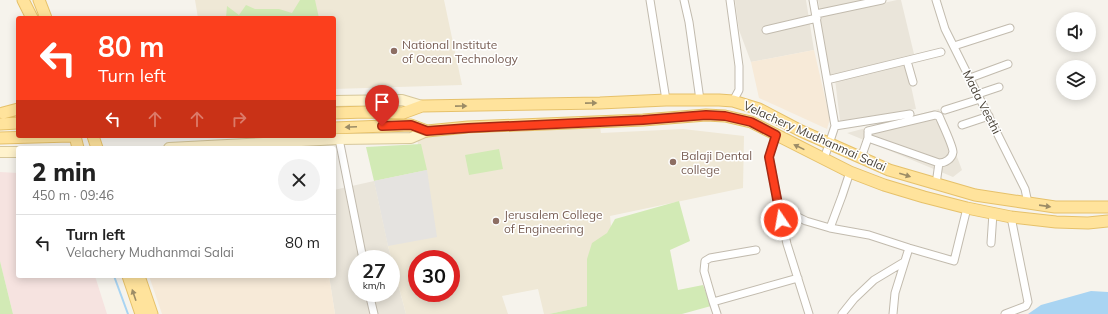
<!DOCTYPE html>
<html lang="en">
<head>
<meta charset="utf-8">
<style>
	:root { --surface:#fff; --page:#f2f2f2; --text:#222; --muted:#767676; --line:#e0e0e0 }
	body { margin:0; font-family:Mulish,sans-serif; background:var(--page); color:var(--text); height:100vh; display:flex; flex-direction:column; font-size:15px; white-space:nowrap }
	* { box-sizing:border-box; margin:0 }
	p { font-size:13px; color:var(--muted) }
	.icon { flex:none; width:22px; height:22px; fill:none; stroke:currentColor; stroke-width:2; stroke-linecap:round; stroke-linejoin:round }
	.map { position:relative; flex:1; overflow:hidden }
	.drawer { position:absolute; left:16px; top:146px; width:320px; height:132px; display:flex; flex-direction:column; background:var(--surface); border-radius:4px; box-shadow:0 2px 10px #0003 }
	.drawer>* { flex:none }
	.guide { position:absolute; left:16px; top:16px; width:320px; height:122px; border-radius:4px; box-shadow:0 2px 10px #0003; background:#fc3f1d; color:#fff; overflow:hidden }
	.controls { position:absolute; left:1056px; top:12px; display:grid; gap:8px }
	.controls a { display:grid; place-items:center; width:40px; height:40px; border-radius:50%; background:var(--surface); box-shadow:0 2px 10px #0003; font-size:20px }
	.speed { position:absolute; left:348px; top:250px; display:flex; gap:8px; font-size:20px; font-weight:700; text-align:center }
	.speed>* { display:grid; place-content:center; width:52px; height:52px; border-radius:50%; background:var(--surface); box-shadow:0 2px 10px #0003; line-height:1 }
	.speed small { font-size:10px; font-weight:400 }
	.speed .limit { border:6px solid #d22; background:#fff; color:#111 }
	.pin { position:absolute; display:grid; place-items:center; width:34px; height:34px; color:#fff; margin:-41px -17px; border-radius:50% 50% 50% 0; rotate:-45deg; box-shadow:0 0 4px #0007 }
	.pin .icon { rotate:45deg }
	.me { position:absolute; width:44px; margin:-22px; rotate:348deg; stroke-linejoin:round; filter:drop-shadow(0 0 3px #0008) }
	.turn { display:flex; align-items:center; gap:14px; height:84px; padding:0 16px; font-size:18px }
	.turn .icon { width:52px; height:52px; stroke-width:2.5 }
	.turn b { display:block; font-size:28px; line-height:34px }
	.lanes { display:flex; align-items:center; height:38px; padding:0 16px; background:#0003; justify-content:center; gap:20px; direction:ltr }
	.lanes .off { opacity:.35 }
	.round { display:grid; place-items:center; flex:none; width:42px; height:42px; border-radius:21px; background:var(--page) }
	.headline { display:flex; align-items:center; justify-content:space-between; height:68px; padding:0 16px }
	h1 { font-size:24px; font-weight:800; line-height:30px }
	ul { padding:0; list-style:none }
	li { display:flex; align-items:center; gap:12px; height:56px; padding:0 16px; border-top:1px solid var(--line) }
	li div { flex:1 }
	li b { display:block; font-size:15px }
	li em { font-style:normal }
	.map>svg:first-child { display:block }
	.residential { fill:#eae5da; fill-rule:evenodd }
	.commercial { fill:#f7ead8 }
	.education { fill:#efe8d6; fill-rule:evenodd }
	.medical { fill:#f6e3e0 }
	.green { fill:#d2eab5 }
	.parking { fill:#e5e3e0 }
	.water { fill:#a9d4f2 }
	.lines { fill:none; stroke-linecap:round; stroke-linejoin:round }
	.stream { stroke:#a9d4f2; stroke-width:2 }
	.street-casing { stroke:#c2bbae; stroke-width:9 }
	.secondary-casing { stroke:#d6c79b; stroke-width:12 }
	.primary-casing { stroke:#e6c16a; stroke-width:13 }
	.street { stroke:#fff; stroke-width:7 }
	.secondary { stroke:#fff3cd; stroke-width:10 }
	.primary { stroke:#ffe39c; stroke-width:11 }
	.oneway { fill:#9c8c66 }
	.route-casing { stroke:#a42913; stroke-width:10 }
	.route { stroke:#fc3f1d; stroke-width:7 }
	.education-dot { fill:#8d6e63; stroke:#fff; stroke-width:1.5 }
	.labels { text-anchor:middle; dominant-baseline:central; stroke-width:3; stroke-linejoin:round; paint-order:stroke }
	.education-label { font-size:12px; fill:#785e54; stroke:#fff; text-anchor:start }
	.street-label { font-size:12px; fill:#4b4439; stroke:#fff }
</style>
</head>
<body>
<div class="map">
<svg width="1108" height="314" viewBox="0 0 1108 314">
	<rect width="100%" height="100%" fill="#f6f3ec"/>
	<path class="residential" d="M735,0h71l8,50 -63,12 -12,-32z
		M818,0h53l-51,10z
		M897,0h4l13,54 -84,22 -11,-59z
		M906,63l10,46 -76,12 -5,-42z
		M939,109l23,61 -9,7 -106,-44z
		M374,181l14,65 18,68h-71l-6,-38h5v-86zM357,259h34v34h-34z"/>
	<path class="commercial" d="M814,50l16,69 -3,10 -68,-31 -8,-36z
		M149,276h180l6,38h-173z"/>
	<path class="education" d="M195,0h249l18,85 -128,4v-71h-136z
		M600,127l1,6 82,-4 61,7 -1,52 -133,28 1,10 -22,78 -2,2 -38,8h-5l-6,-25 -36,7 6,18h-102l-18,-68 -14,-65 47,-10 -4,-34zM417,259h34v34h-34z"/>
	<path class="medical" d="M0,172l18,1v103h77l12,38h-94l-13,-53z"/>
	<path class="green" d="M300,0h15l4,18h-93l1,-12 12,9 7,-10 9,4h24l13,4z
		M421,144l6,26 -53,11 -8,-34z
		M499,149l4,20 -34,6 -4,-20z
		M679,201l11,40 -20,9 8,40 25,-5 8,21 -29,8h-133l38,-8v-47l5,-16 15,-10 8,-14z
		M0,261l13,53h-13z"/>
	<path class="parking" d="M427,170l10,67 -49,9 -14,-65z"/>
	<path class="water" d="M1091,291l17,1v22h-80l13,-9z"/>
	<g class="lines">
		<path class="stream" d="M114,276l14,38"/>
		<g class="street-casing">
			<path id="street" d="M650,0l16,100
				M684,0l5,22 11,78
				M730,0l9,66v24l-6,11
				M813,0l22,126 -11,33
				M936,0l9,29 80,160 3,14
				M816,14l66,-14
				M766,30l51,-12
				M954,46l56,-18
				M907,61l6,21
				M970,78l38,-14
				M827,80l114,-28
				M978,94l21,-7
				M945,110l35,-11
				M962,125l27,-9
				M835,126l75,-12
				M868,131l67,-16 4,1c3,7 14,30 14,36 -1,7 -8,11 -14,11
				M776,135l-7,22 10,51 8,36 22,70
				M868,138l71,25 -3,21
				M339,139l24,120
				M861,158l7,-20v-5
				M779,208l27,13 24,7 12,-32 8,-24
				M830,228l39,7 40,13 45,13 13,-53
				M991,243l2,-30
				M369,293l5,21
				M713,302l-9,-31 1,-10 5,-3 46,-8
				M717,314l-4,-12 85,-24
				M842,314l12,-15 20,-19 30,-18
				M893,314l2,-21 14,-45
				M1005,314l21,-8 2,-4 -17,-85"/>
		</g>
		<g class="secondary-casing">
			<path id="secondary" d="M334,101l68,-1 20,6
				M169,148l170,-9 72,-1 16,-7
				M0,152h18"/>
		</g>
		<g class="primary-casing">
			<path id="primary" d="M23,0l9,18
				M39,0l7,18
				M3,113l15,-4
				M334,113l32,-1 37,1 19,-7 178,-3 66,-3h53l14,1 26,8 42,22 88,39 86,25 80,12h53
				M0,124l18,-1
				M334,128l77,-3 16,6 41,-4 175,-7 63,-5 19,1 26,6 99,50 34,13 40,12 43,11 44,9 45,5 32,1 20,-2
				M75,136l3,12
				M93,136l4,12
				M0,138l71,-2
				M128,276l13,38
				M139,276l13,38"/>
		</g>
		<use href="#street" class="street"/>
		<use href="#secondary" class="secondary"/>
		<use href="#primary" class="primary"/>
	</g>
	<defs><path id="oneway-solid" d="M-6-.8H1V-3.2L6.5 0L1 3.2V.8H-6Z"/></defs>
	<g class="oneway">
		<use href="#oneway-solid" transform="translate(591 103) rotate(-1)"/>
		<use href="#oneway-solid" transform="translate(461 106) rotate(-1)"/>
		<use href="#oneway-solid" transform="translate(351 127) rotate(178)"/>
		<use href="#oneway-solid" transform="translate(799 147) rotate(-154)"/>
		<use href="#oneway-solid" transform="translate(905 175) rotate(17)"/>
		<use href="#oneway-solid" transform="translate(1045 206) rotate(8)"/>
		<use href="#oneway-solid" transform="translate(134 295) rotate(-109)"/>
	</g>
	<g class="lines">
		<g class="route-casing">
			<path id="route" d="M382,126l29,-1 16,6 41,-3 175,-8 63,-5 19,1 26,6 25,13 -7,22 12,63"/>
		</g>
		<use href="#route" class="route"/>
	</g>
	<g class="education-dot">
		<circle cx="394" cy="51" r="4"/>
		<circle cx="673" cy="162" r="4"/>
		<circle cx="496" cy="221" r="4"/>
	</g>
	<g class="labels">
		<g class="education-label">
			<text x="402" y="44">National Institute<tspan x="402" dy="14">of Ocean Technology</tspan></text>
			<text x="681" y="155">Balaji Dental<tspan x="681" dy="14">college</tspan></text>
			<text x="504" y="214">Jerusalem College<tspan x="504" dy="14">of Engineering</tspan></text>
		</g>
		<g class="street-label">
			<text transform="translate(982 102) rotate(63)">Mada Veethi</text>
			<text transform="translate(815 136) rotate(24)">Velachery Mudhanmai Salai</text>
		</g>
	</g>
</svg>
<div class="controls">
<a><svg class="icon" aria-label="sound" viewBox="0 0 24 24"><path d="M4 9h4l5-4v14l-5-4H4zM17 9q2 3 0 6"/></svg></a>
<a><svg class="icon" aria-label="layers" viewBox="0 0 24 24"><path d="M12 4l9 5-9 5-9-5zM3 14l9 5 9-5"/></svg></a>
</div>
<div class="speed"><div>27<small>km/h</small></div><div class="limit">30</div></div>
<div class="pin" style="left:382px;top:126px;background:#d93025"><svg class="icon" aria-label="arrive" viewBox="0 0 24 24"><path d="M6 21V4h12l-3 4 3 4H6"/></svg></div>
<svg class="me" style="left:781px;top:220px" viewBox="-20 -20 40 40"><circle r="17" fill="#fc3f1d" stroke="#fff" stroke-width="3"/><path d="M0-11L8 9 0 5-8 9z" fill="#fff"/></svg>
<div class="guide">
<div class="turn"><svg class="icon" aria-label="left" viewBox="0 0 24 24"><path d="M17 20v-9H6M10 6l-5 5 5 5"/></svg><div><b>80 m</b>Turn left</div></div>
<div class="lanes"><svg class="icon" aria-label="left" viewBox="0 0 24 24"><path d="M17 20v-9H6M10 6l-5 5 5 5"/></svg><svg class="icon off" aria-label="ahead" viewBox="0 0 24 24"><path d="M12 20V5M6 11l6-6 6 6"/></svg><svg class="icon off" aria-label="ahead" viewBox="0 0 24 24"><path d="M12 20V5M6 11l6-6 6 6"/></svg><svg class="icon off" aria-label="right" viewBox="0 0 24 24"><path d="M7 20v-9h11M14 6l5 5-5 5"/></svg></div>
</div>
<section class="drawer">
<div class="headline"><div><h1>2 min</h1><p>450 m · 09:46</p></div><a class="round"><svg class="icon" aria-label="close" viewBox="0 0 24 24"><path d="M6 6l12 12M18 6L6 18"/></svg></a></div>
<ul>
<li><svg class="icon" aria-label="left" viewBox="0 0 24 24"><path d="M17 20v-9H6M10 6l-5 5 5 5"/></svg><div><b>Turn left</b><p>Velachery Mudhanmai Salai</p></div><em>80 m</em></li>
</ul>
</section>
</div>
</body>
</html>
